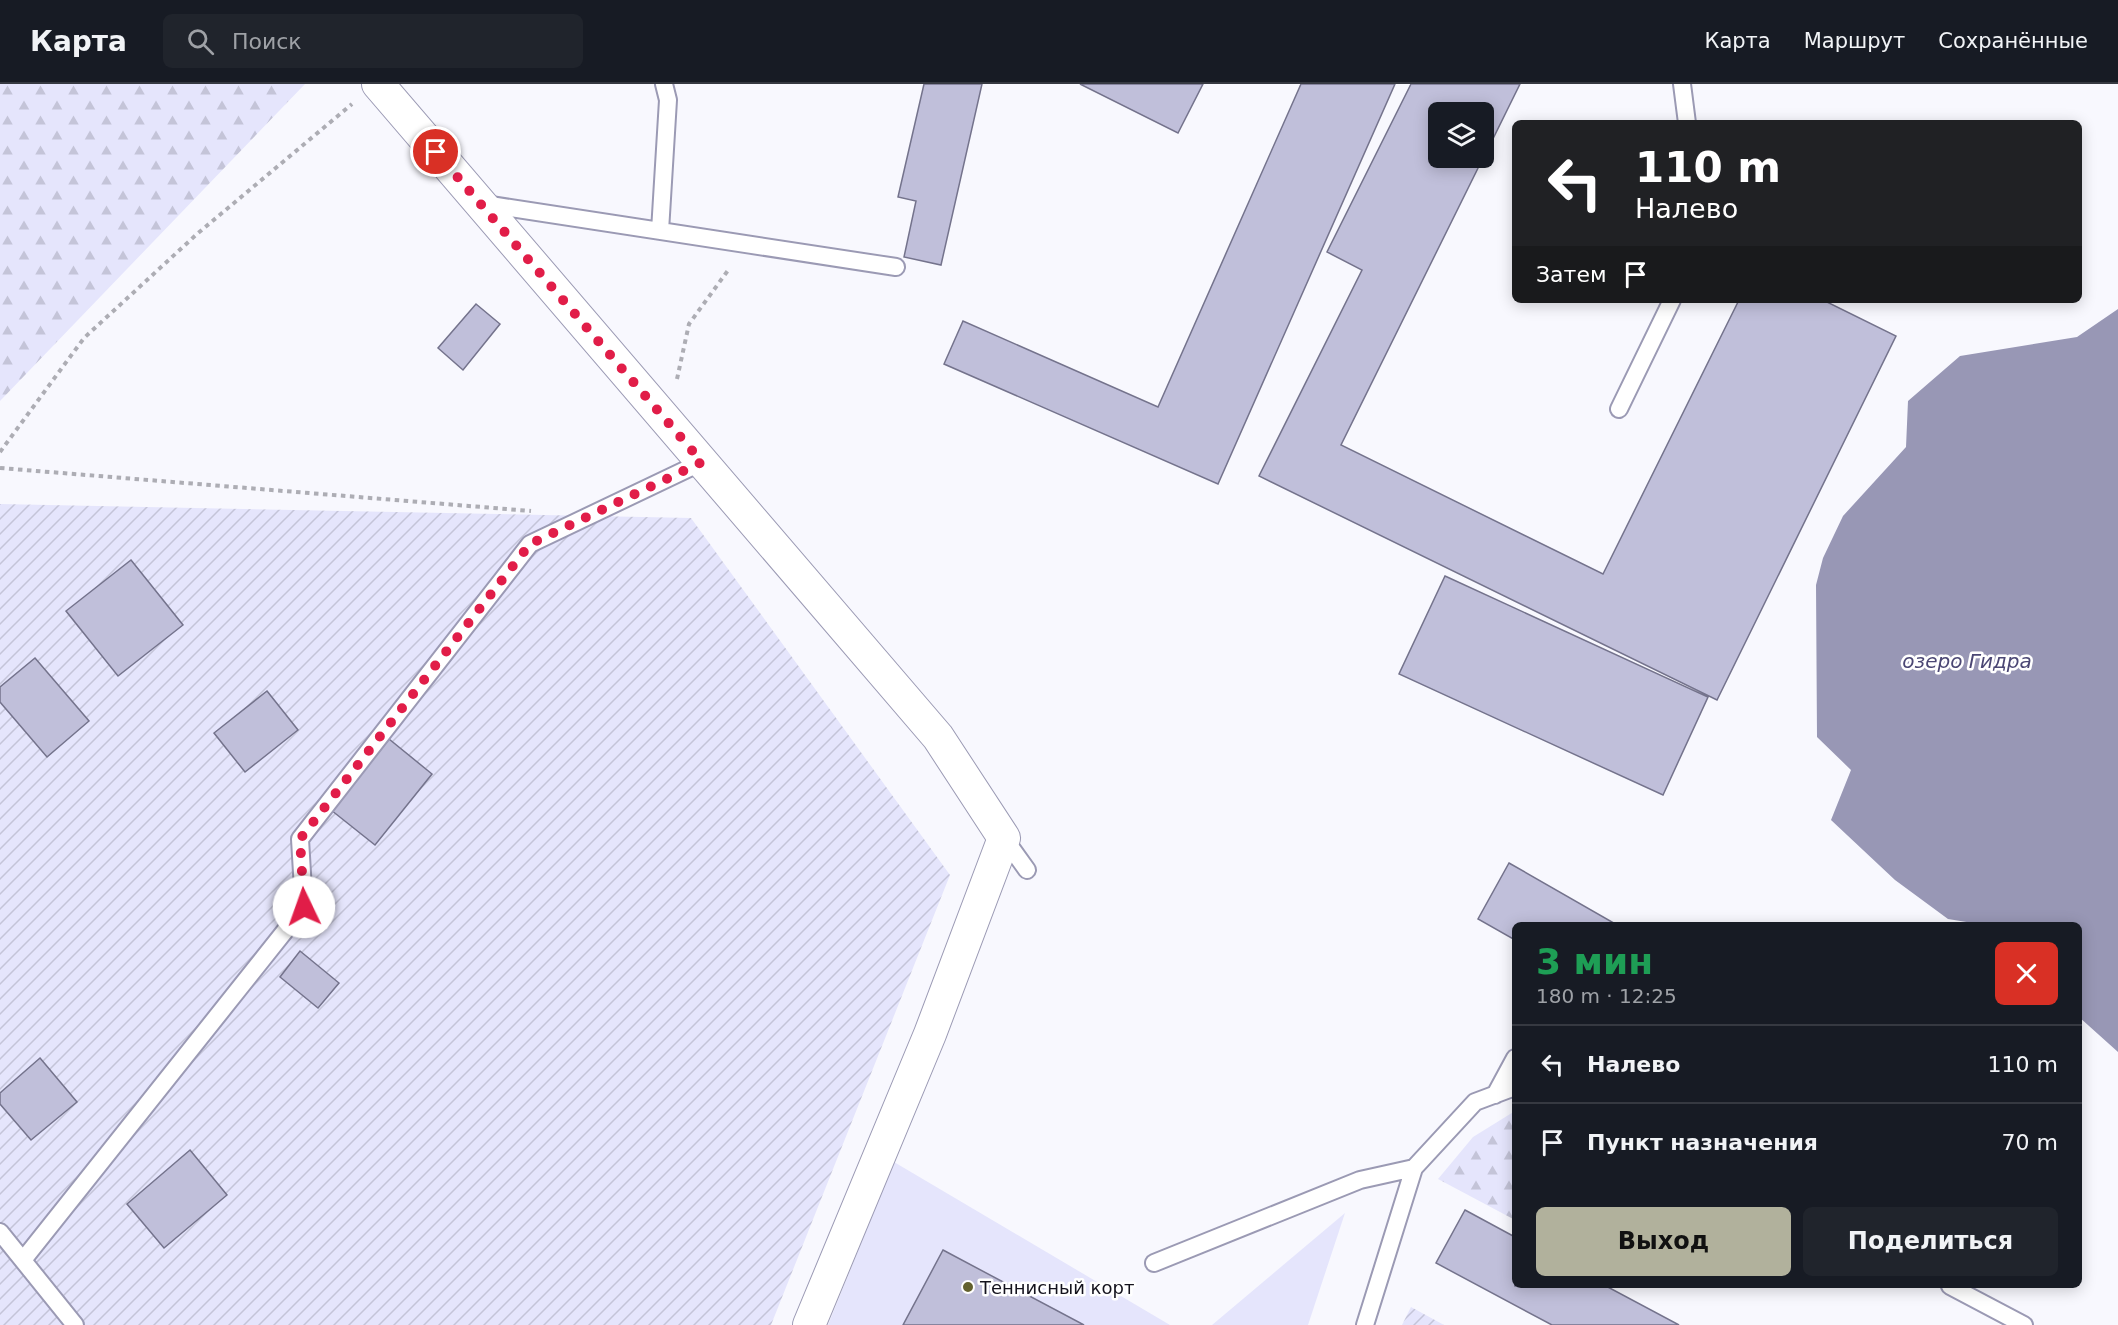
<!DOCTYPE html>
<html lang="ru">
<head>
<meta charset="utf-8">
<style>
	:root { --surface:#171b24; --page:#20242c; --text:#f1f3f6; --muted:#9ea1a6; --line:#363941; --accent:#b1b19c }
	body { margin:0; font-family:"DejaVu Sans",sans-serif; background:var(--page); color:var(--text); height:100vh; display:flex; flex-direction:column; font-size:22px; white-space:nowrap }
	* { box-sizing:border-box; margin:0 }
	p { font-size:20px; color:var(--muted) }
	.icon { flex:none; width:33px; height:33px; fill:none; stroke:currentColor; stroke-width:2; stroke-linecap:round; stroke-linejoin:round }
	.map { position:relative; flex:1; overflow:hidden }
	.side { position:absolute; left:1512px; top:838px; width:570px; height:366px; display:flex; flex-direction:column; background:var(--surface); border-radius:9px; box-shadow:0 3px 15px #0003 }
	.side>* { flex:none }
	.top-card { position:absolute; left:1512px; top:36px; width:570px; height:183px; border-radius:9px; box-shadow:0 3px 15px #0003; background:#202124; color:#fff; overflow:hidden }
	.fabs { position:absolute; left:1428px; top:18px; display:grid; gap:12px }
	.fabs a { display:grid; place-items:center; width:66px; height:66px; border-radius:9px; background:var(--surface); box-shadow:0 3px 15px #0003; font-size:30px }
	.pin { position:absolute; display:grid; place-items:center; width:51px; height:51px; color:#fff; margin:-26px; border:3px solid #fff; border-radius:50%; box-shadow:0 2px 6px #0007 }
	.me { position:absolute; width:66px; margin:-33px; rotate:357deg; stroke-linejoin:round; filter:drop-shadow(0 0 4px #0008) }
	.turn { display:flex; align-items:center; gap:21px; height:126px; padding:0 24px; font-size:27px }
	.turn .icon { width:78px; height:78px; stroke-width:2.5 }
	.turn b { display:block; font-size:42px; line-height:51px }
	.then { display:flex; align-items:center; height:57px; padding:0 24px; background:#0003; gap:12px; font-size:22px }
	.round { display:grid; place-items:center; flex:none; width:63px; height:63px; border-radius:9px; background:var(--page) }
	.overview { display:flex; align-items:center; justify-content:space-between; height:102px; padding:0 24px }
	h1 { font-size:36px; font-weight:800; line-height:45px; color:#1e9e55 }
	.action { display:flex; gap:12px; margin-top:auto; padding:12px 24px }
	.action a { flex:1; height:69px; border-radius:9px; background:var(--accent); color:#111; font-size:24px; font-weight:800; line-height:69px; text-align:center }
	.action a+a { background:var(--page); color:var(--text) }
	ul { padding:0; list-style:none }
	li { display:flex; align-items:center; gap:18px; height:78px; padding:0 24px; border-top:2px solid var(--line) }
	li div { flex:1 }
	li b { display:block; font-size:22px }
	li em { font-style:normal }
	header { display:flex; align-items:center; gap:36px; box-sizing:border-box; height:84px; padding:0 30px; background:var(--surface); border-bottom:2px solid var(--line) }
	header strong { font-size:28px }
	nav { display:flex; gap:33px; margin-inline-start:auto; font-size:21px }
	.search { width:420px; height:54px; background:var(--page); display:flex; align-items:center; gap:15px; box-sizing:border-box; padding:0 21px; border-radius:9px; color:var(--muted); font-size:22px }
	.map>svg:first-child { display:block }
	.forest { fill:url(#forest-firs) }
	.park { fill:#e5e5fc }
	.garden { fill:url(#garden-furrows) }
	.water { fill:#9897b5 }
	.building { fill:#c0bfda; stroke:#74738c; stroke-width:1.5 }
	.lines { fill:none; stroke-linecap:round; stroke-linejoin:round }
	.lane-casing { stroke:#9b9ab4; stroke-width:20 }
	.street-casing { stroke:#9b9ab4; stroke-width:34 }
	.path { stroke:#adadb4; stroke-width:4; stroke-dasharray:4.5 4.5; stroke-linecap:butt }
	.lane { stroke:#fff; stroke-width:16 }
	.street { stroke:#fff; stroke-width:32 }
	.route { stroke:#e11d48; stroke-width:10; stroke-dasharray:0 18 }
	.poi-dot { fill:#63612e; stroke:#fff; stroke-width:2 }
	.labels { text-anchor:middle; dominant-baseline:central; stroke-width:5; stroke-linejoin:round; paint-order:stroke }
	.poi-label { font-size:18px; fill:#14131d; stroke:#fff; text-anchor:start }
	.water-label { font-size:20px; font-style:italic; fill:#4b4774; stroke:#fff }
</style>
</head>
<body>
<header>
<strong>Карта</strong>
<div class="search"><svg class="icon" aria-label="search" viewBox="0 0 24 24"><circle cx="10" cy="10" r="6"/><path d="M15 15l6 6"/></svg>Поиск</div>
<nav><a>Карта</a><a>Маршрут</a><a>Сохранённые</a></nav>
</header>
<div class="map">
<svg width="2118" height="1241" viewBox="0 0 2118 1241">
	<defs>
		<pattern id="forest-firs" width="22" height="20" patternUnits="userSpaceOnUse" patternTransform="scale(1.5)"><rect width="22" height="20" fill="#e5e5fc"/><path d="M5 1l3.5 6h-7zM16 11l3.5 6h-7z" fill="#c4c4d8"/></pattern>
		<pattern id="garden-furrows" width="10" height="10" patternUnits="userSpaceOnUse" patternTransform="scale(1.5)"><rect width="10" height="10" fill="#e5e5fc"/><path d="M-1 1l2-2M0 10L10 0M9 11l2-2" fill="none" stroke="#c4c4d8"/></pattern>
	</defs>
	<rect width="100%" height="100%" fill="#f8f8fe"/>
	<path class="forest" d="M0,0h305l-305,317z
		M1515,1027v109l-77,-41 35,-42z"/>
	<path class="park" d="M894,1078l276,163h-342z
		M1345,1129l-37,112h-96z"/>
	<path class="garden" d="M0,420l691,14 259,357 -179,450h-771z
		M1411,1223l33,18h-42z"/>
	<path class="water" d="M2118,225v743l-39,-35v-91l-94,-1 -37,-6 -53,-39 -64,-60 20,-50 -34,-33 -1,-152 7,-27 20,-42 63,-69 2,-46 52,-45 117,-19z"/>
	<path class="building" d="M924,0h58l-41,181 -37,-8 12,-56 -18,-4z
		M1080,0h123l-25,49z
		M1301,0h94l-177,400 -274,-120 19,-43 195,86z
		M1411,0h109l-36,73v-45h-46v46h45l-142,287 262,129 136,-274h84l73,36 -179,364 -458,-224 103,-206 -35,-18z
		M476,220l24,20 -37,46 -25,-22z
		M131,476l52,65 -65,51 -52,-65z
		M1445,492l263,121 -45,98 -264,-121z
		M35,574l54,63 -42,36 -47,-55v-15z
		M267,607l31,39 -53,42 -31,-39z
		M389,655l43,35 -57,71 -44,-35z
		M1509,779l110,63h-104v14l-37,-21z
		M300,867l39,32 -21,25 -38,-31z
		M40,974l37,44 -46,38 -31,-36v-11z
		M190,1066l37,45 -63,53 -37,-44z
		M1465,1126l50,27v49h91l73,39h-127l-116,-62z
		M943,1166l141,75h-181z"/>
	<g class="lines">
		<g class="lane-casing">
			<path id="lane" d="M1682,0l5,39
				M484,120l412,63
				M660,147l8,-131 -4,-16
				M1619,325l53,-109
				M1004,754l23,32
				M1495,1011l20,-37
				M0,1148l75,93
				M23,1176l281,-353 -4,-68 230,-295 172,-82
				M1154,1179l206,-83 54,-12
				M1950,1202l74,39
				M1365,1241l49,-157 61,-66 40,-15"/>
		</g>
		<g class="street-casing">
			<path id="street" d="M378,0l560,653 66,101 -74,196 -121,291"/>
		</g>
		<path class="path" d="M677,295l12,-55 40,-55
			M0,368l84,-114 113,-104 155,-130
			M0,384l531,43"/>
		<use href="#lane" class="lane"/>
		<use href="#street" class="street"/>
	</g>
	<g class="lines">
		<path class="route" d="M304,823l-4,-68 230,-295 172,-82 -266,-310"/>
	</g>
	<circle class="poi-dot" cx="968" cy="1203" r="6"/>
	<g class="labels">
		<g class="poi-label">
			<text x="980" y="1203">Теннисный корт</text>
		</g>
		<g class="water-label">
			<text x="1967" y="577">озеро Гидра</text>
		</g>
	</g>
</svg>
<div class="fabs">
<a><svg class="icon" aria-label="layers" viewBox="0 0 24 24"><path d="M12 4l9 5-9 5-9-5zM3 14l9 5 9-5"/></svg></a>
</div>
<div class="pin" style="left:436px;top:68px;background:#d93025"><svg class="icon" aria-label="arrive" viewBox="0 0 24 24"><path d="M6 21V4h12l-3 4 3 4H6"/></svg></div>
<svg class="me" style="left:304px;top:823px" viewBox="-20 -20 40 40"><circle r="19" fill="#fff"/><path d="M0-13L10 11 0 6-10 11z" fill="#e11d48"/></svg>
<div class="top-card">
<div class="turn"><svg class="icon" aria-label="left" viewBox="0 0 24 24"><path d="M17 20v-9H6M10 6l-5 5 5 5"/></svg><div><b>110 m</b>Налево</div></div>
<div class="then">Затем<svg class="icon" aria-label="arrive" viewBox="0 0 24 24"><path d="M6 21V4h12l-3 4 3 4H6"/></svg></div>
</div>
<section class="side">
<div class="overview"><div><h1>3 мин</h1><p>180 m · 12:25</p></div><a class="round" style="background:#d93025;color:#fff"><svg class="icon" aria-label="close" viewBox="0 0 24 24"><path d="M6 6l12 12M18 6L6 18"/></svg></a></div>
<ul>
<li><svg class="icon" aria-label="left" viewBox="0 0 24 24"><path d="M17 20v-9H6M10 6l-5 5 5 5"/></svg><div><b>Налево</b></div><em>110 m</em></li>
<li><svg class="icon" aria-label="arrive" viewBox="0 0 24 24"><path d="M6 21V4h12l-3 4 3 4H6"/></svg><div><b>Пункт назначения</b></div><em>70 m</em></li>
</ul>
<div class="action"><a>Выход</a><a>Поделиться</a></div>
</section>
</div>
</body>
</html>
